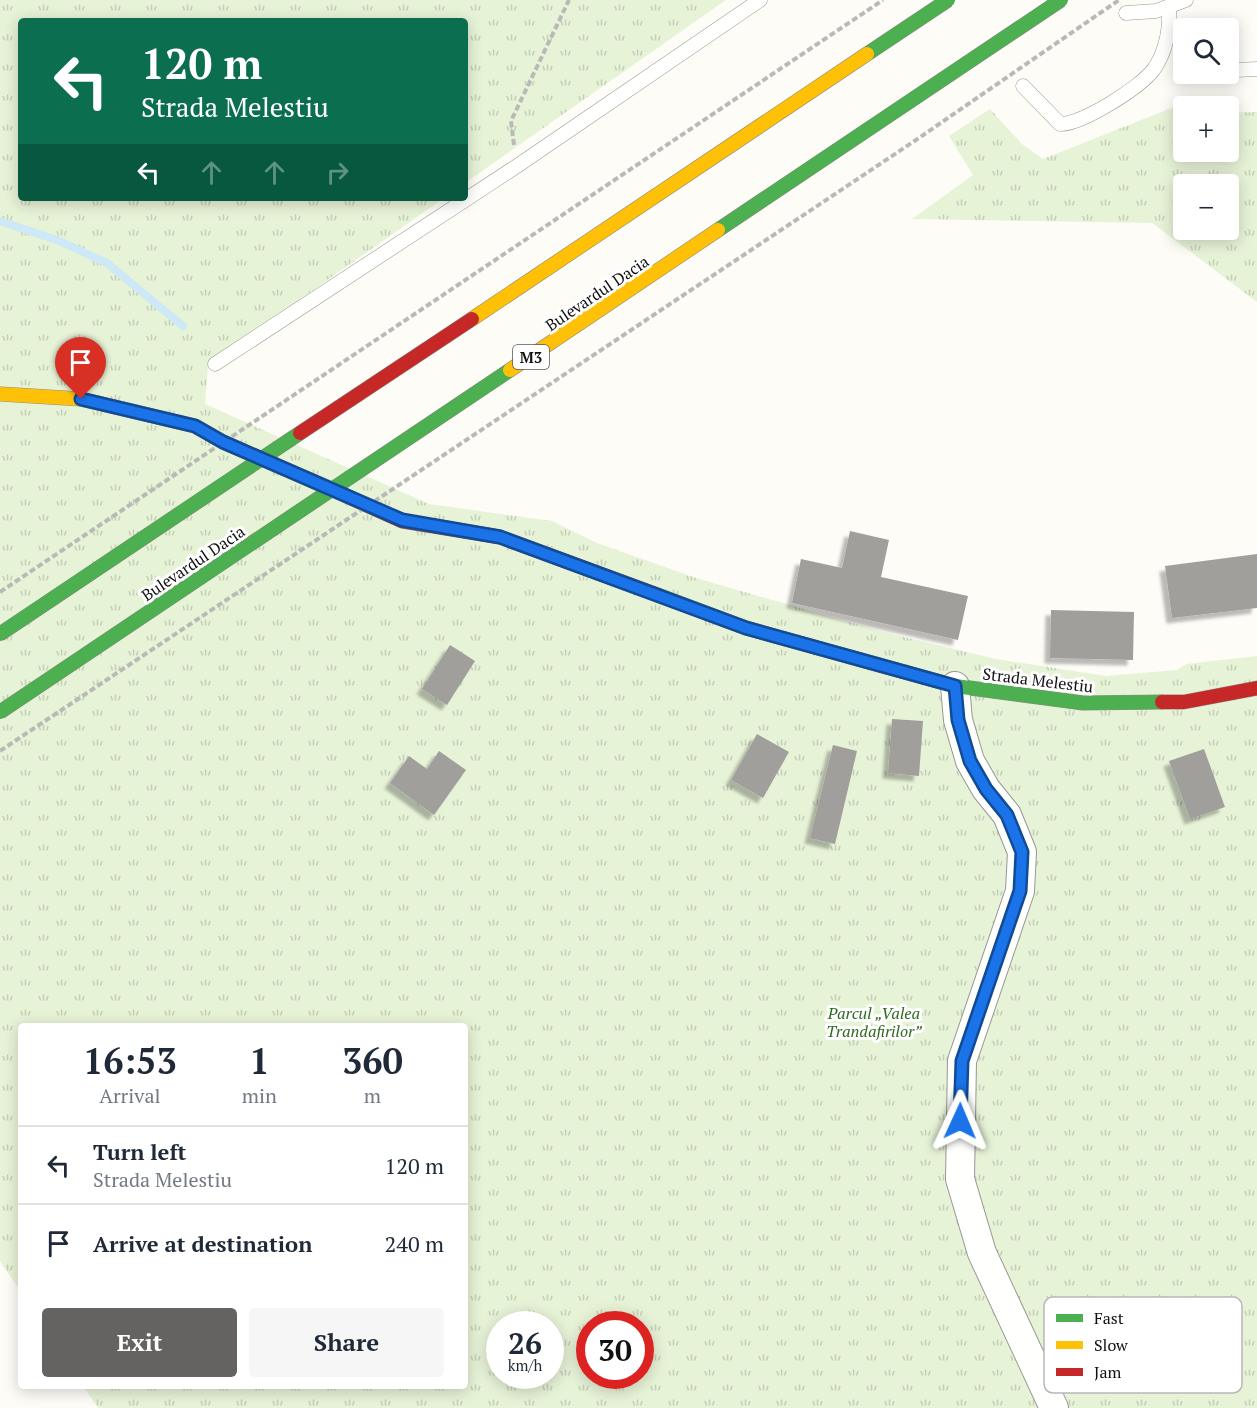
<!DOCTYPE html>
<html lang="en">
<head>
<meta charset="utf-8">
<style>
	:root { --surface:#fff; --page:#f6f6f7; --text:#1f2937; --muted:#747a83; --line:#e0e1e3; --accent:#646362 }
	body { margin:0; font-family:"PT Serif",serif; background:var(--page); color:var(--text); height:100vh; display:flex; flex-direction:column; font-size:22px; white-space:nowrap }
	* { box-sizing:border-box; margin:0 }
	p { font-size:20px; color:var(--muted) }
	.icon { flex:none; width:33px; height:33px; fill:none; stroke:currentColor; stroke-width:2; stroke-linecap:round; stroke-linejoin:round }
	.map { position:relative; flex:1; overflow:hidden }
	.sheet { position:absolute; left:18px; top:1023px; width:450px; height:366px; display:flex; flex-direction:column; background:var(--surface); border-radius:6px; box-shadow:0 3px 15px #0003 }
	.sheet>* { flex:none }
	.top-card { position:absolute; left:18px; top:18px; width:450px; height:183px; border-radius:6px; box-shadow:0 3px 15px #0003; background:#0b6e4f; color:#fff; overflow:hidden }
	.controls { position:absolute; left:1173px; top:18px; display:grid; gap:12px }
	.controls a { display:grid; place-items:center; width:66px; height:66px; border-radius:6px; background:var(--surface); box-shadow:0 3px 15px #0003; font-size:30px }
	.speed { position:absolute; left:486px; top:1311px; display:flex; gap:12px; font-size:30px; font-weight:700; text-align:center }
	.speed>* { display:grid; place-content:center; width:78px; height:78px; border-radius:50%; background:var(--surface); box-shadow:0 3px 15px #0003; line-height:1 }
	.speed small { font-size:15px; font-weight:400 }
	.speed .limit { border:9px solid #d22; background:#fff; color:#111 }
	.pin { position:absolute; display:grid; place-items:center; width:51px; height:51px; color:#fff; margin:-62px -26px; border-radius:50% 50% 50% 0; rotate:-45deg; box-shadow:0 0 6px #0007 }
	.pin .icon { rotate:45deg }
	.me { position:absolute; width:66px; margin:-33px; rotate:1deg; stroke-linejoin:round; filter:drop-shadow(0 0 4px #0008) }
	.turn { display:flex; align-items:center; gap:21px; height:126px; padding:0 24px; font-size:27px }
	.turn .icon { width:78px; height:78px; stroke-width:2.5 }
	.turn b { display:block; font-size:42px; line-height:51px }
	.lanes { display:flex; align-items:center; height:57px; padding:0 24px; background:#0003; justify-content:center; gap:30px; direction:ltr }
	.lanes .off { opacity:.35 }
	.eta { display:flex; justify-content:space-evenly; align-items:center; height:102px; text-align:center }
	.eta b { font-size:36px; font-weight:600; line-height:42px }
	.button { display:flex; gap:12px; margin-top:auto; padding:12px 24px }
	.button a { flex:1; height:69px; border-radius:6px; background:var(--accent); color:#fff; font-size:24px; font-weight:600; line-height:69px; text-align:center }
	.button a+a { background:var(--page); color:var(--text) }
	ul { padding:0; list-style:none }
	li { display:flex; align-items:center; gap:18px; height:78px; padding:0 24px; border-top:2px solid var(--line) }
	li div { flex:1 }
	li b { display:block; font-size:22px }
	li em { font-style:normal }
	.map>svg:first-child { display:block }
	.park { fill:url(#park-tufts); fill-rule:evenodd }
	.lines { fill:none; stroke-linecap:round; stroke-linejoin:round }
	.stream { stroke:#cde8f7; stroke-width:8 }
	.building { fill:#a19f9c; filter:url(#shadow) }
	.lane-casing { stroke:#979795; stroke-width:15 }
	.street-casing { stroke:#979795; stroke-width:30 }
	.fast-casing { stroke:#8e8d8b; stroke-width:15 }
	.slow-casing { stroke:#8e8d8b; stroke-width:15 }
	.jam-casing { stroke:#8e8d8b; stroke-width:15 }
	.path { stroke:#b9b9b8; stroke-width:4; stroke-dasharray:6 3; stroke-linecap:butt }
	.lane { stroke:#fffffe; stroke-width:14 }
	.street { stroke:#fffffe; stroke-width:28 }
	.fast { stroke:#4caf50; stroke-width:14 }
	.slow { stroke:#ffc107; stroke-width:14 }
	.jam { stroke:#c62828; stroke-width:14 }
	.fast-bridge-casing { stroke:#858482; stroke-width:15; stroke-linecap:butt }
	.slow-bridge-casing { stroke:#858482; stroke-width:15; stroke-linecap:butt }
	.jam-bridge-casing { stroke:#858482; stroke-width:15; stroke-linecap:butt }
	.path-bridge { stroke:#b9b9b8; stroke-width:4; stroke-dasharray:6 3; stroke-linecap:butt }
	.fast-bridge { stroke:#4caf50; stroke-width:14 }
	.slow-bridge { stroke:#ffc107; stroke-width:14 }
	.jam-bridge { stroke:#c62828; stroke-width:14 }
	.route-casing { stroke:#114b97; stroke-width:15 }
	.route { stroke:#1a73e8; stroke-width:10 }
	.labels { text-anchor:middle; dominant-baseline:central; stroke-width:6; stroke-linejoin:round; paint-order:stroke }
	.shield { fill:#fff; stroke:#585858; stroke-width:1.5 }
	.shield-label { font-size:15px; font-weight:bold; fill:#111 }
	.street-label { font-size:16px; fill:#111; stroke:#fff }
	.park-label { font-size:16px; font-style:italic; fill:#2f6b1f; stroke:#fff }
	.key { fill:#fff; stroke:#b8b8b8; stroke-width:1.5 }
	.key-label { font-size:16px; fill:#111 }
</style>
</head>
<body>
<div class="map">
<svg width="1257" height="1408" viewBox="0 0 1257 1408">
	<defs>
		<pattern id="park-tufts" width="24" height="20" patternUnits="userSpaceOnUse" patternTransform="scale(1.5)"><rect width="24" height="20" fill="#e7f3d7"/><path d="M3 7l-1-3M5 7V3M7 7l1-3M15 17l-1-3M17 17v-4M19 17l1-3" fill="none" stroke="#c5cfb8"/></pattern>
		<filter id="shadow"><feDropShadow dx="-5.5" dy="5.5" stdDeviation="1.5" flood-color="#0004"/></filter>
	</defs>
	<rect width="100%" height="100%" fill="#fdfcf7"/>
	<path class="park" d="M0,0h726l-261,183v-162h-444v177h423l-236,166 -3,40 224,100 123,17 45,22 99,35 187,54 113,27 110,17 71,-6 10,-6 70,-8v752h-1159l-15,-22h382v-360h-444v266l-21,-31zM500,1324h50v52h-50zM590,1324h50v52h-50z
		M1179,105l4,2 1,45h44l1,-39 28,-1v190l-105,-79 -240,-4 61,-44 -24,-39 41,-27 32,35 21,15zM1184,184h44v46h-44z"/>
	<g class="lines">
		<path class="stream" d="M0,221l57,19 50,23 76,63"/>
	</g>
	<path class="building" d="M850,531l39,9 -8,37 87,19 -10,44 -166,-37 9,-44 41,9z
		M1257,554v54l-85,10 -7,-52z
		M1051,610l83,2 -1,48 -83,-2z
		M450,645l25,16 -28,44 -25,-16z
		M892,719l31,2 -4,55 -31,-3z
		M757,734l32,18 -26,46 -32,-18z
		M833,745l24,6 -22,93 -25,-6z
		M1204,749l21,58 -35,12 -21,-58z
		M439,751l27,19 -32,45 -44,-32 19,-27 18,13z"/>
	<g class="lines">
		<g class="lane-casing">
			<path id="lane" d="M1126,13l30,-2 30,-11
				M1228,68l9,2 20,-1
				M1023,86l37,38c21,1 81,-37 94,-55 13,-19 16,-39 15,-61
				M215,364l302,-198 243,-166"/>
		</g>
		<g class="street-casing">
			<path id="street" d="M955,686l3,34 12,41 16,28 21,26 15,37 -2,39 -58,170 -2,118 22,74 72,155"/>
		</g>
		<g class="fast-casing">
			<path id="fast" d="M658,595l88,33 209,58 128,17 79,-1"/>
		</g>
		<g class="slow-casing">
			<path id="slow" d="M0,394l81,5 114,27 28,16 108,47"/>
		</g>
		<g class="jam-casing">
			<path id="jam" d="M331,489l71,32 98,16 158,58
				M1162,702h22l73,-14"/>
		</g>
		<path class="path" d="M514,145l-3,-24 58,-121"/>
		<use href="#lane" class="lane"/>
		<use href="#street" class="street"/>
		<use href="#fast" class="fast"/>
		<use href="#slow" class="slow"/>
		<use href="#jam" class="jam"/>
		<g class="fast-bridge-casing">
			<path id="fast-bridge" d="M867,54l81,-54
				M718,230l343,-230
				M0,634l300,-201
				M0,712l510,-342"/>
		</g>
		<g class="slow-bridge-casing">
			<path id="slow-bridge" d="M472,319l395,-265
				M510,370l208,-140"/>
		</g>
		<g class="jam-bridge-casing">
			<path id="jam-bridge" d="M300,433l172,-114"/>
		</g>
		<path class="path-bridge" d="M0,592l883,-592
			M0,751l916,-611 203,-140"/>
		<use href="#fast-bridge" class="fast-bridge"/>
		<use href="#slow-bridge" class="slow-bridge"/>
		<use href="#jam-bridge" class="jam-bridge"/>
	</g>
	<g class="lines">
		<g class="route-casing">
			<path id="route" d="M81,399l114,27 28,16 179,78 98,17 246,91 209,58 3,34 12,41 16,28 21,26 15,37 -2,39 -58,170 -2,60"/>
		</g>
		<use href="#route" class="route"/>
	</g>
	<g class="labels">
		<rect class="shield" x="513" y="345" width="36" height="24" rx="4.5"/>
		<g class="shield-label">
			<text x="531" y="357">M3</text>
		</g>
		<g class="street-label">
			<text transform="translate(597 293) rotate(-34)">Bulevardul Dacia</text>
			<text transform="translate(193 563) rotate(-34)">Bulevardul Dacia</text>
			<text transform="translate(1038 680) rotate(7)">Strada Melestiu</text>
		</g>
		<g class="park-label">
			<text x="874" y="1013">Parcul „Valea<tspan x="874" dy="18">Trandafirilor”</tspan></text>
		</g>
	</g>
	<rect x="1044" y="1297" width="198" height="96" rx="9" class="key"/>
	<rect x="1056" y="1314" width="27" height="8" fill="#4caf50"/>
	<rect x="1056" y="1341" width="27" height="8" fill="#ffc107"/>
	<rect x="1056" y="1368" width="27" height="8" fill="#c62828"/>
	<g class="key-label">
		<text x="1094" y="1324">Fast</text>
		<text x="1094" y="1351">Slow</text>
		<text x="1094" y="1378">Jam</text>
	</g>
</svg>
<div class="controls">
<a><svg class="icon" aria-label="search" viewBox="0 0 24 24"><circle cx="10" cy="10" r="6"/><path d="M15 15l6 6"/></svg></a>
<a>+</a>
<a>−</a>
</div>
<div class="speed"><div>26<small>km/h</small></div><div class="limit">30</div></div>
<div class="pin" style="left:81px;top:399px;background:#d93025"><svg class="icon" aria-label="arrive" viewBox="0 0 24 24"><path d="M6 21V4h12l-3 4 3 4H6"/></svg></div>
<svg class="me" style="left:960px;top:1121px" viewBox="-20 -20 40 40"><path d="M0-17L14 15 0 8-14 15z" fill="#1a73e8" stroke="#fff" stroke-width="4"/></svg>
<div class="top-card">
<div class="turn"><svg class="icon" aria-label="left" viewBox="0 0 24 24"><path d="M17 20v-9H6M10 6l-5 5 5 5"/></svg><div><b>120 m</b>Strada Melestiu</div></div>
<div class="lanes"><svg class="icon" aria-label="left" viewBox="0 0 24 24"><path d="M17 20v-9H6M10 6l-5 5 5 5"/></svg><svg class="icon off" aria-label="ahead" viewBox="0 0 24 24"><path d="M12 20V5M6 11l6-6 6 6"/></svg><svg class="icon off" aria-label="ahead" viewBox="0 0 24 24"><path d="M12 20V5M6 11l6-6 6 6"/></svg><svg class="icon off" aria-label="right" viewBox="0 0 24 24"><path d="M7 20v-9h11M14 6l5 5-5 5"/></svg></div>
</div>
<section class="sheet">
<div class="eta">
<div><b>16:53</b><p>Arrival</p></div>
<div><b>1</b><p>min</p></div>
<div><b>360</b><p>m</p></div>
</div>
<ul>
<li><svg class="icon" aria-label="left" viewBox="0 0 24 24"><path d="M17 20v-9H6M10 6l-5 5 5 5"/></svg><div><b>Turn left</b><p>Strada Melestiu</p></div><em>120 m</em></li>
<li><svg class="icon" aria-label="arrive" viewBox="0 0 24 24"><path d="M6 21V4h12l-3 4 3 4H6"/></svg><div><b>Arrive at destination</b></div><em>240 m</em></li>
</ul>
<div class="button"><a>Exit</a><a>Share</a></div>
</section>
</div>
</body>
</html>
